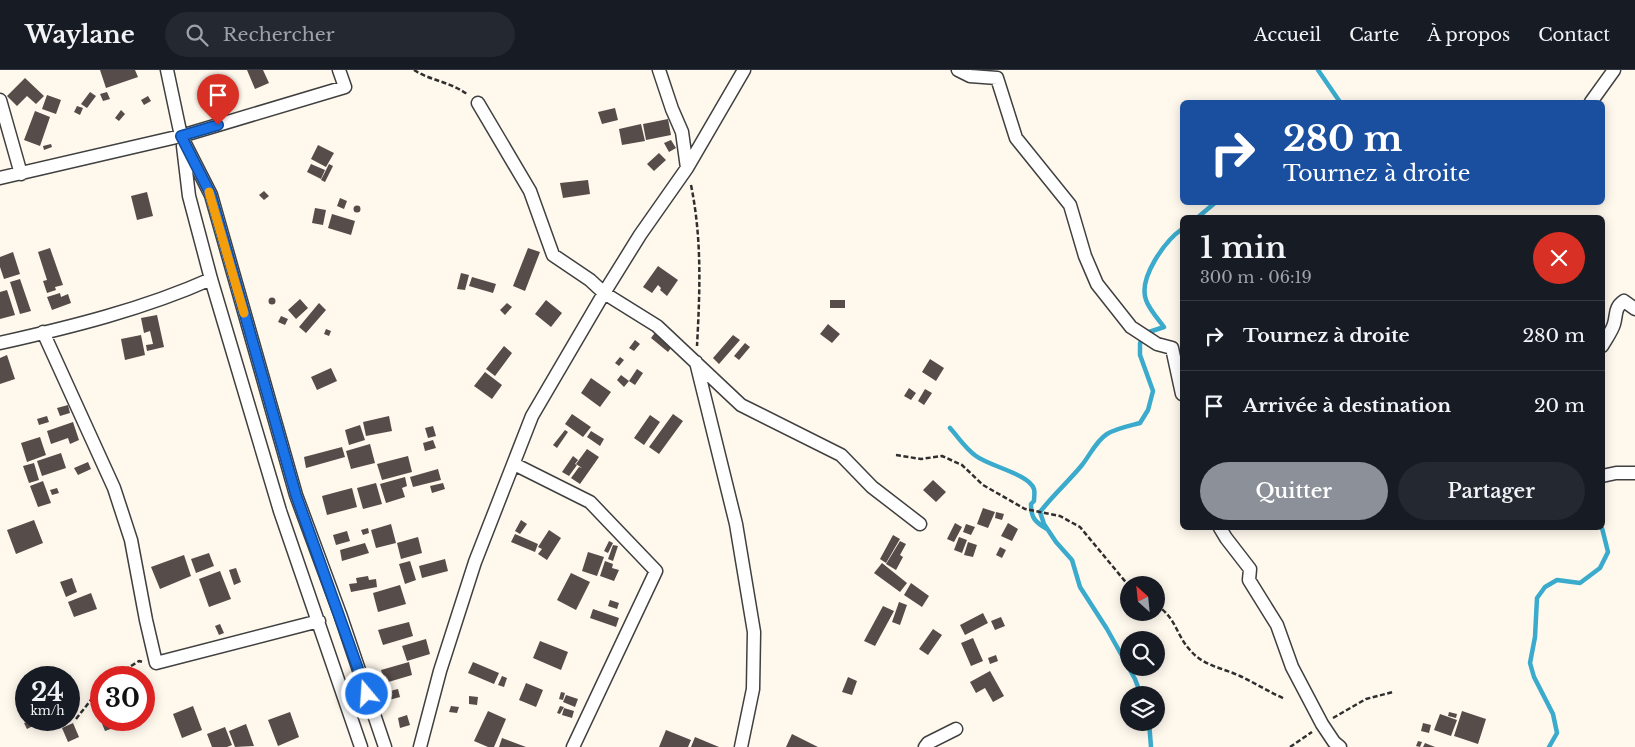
<!DOCTYPE html>
<html lang="fr">
<head>
<meta charset="utf-8">
<style>
	:root { --surface:#171b24; --page:#242831; --text:#f1f3f6; --muted:#9ea1a6; --line:#363941; --accent:#8c9099 }
	body { margin:0; font-family:"Libre Baskerville",serif; background:var(--page); color:var(--text); height:100vh; display:flex; flex-direction:column; font-size:19px; white-space:nowrap }
	* { box-sizing:border-box; margin:0 }
	p { font-size:16px; color:var(--muted) }
	.icon { flex:none; width:28px; height:28px; fill:none; stroke:currentColor; stroke-width:2; stroke-linecap:round; stroke-linejoin:round }
	.map { position:relative; flex:1; overflow:hidden }
	.panel { position:absolute; left:1180px; top:145px; width:425px; height:315px; display:flex; flex-direction:column; background:var(--surface); border-radius:8px; box-shadow:0 2px 12px #0003 }
	.panel>* { flex:none }
	.guide { position:absolute; left:1180px; top:30px; width:425px; height:105px; border-radius:8px; box-shadow:0 2px 12px #0003; background:#1a4fa0; color:#fff; overflow:hidden }
	.needle { width:32px; rotate:333deg }
	.fabs { position:absolute; left:1120px; top:506px; display:grid; gap:10px }
	.fabs a { display:grid; place-items:center; width:45px; height:45px; border-radius:50%; background:var(--surface); box-shadow:0 2px 12px #0003; font-size:25px }
	.speed { position:absolute; left:15px; top:596px; display:flex; gap:10px; font-size:25px; font-weight:700; text-align:center }
	.speed>* { display:grid; place-content:center; width:65px; height:65px; border-radius:50%; background:var(--surface); box-shadow:0 2px 12px #0003; line-height:1 }
	.speed small { font-size:12px; font-weight:400 }
	.speed .limit { border:8px solid #d22; background:#fff; color:#111 }
	.pin { position:absolute; display:grid; place-items:center; width:42px; height:42px; color:#fff; margin:-51px -21px; border-radius:50% 50% 50% 0; rotate:-45deg; box-shadow:0 0 5px #0007 }
	.pin .icon { rotate:45deg }
	.me { position:absolute; width:55px; margin:-28px; rotate:342deg; stroke-linejoin:round; filter:drop-shadow(0 0 4px #0008) }
	.turn { display:flex; align-items:center; gap:18px; height:105px; padding:0 20px; font-size:22px }
	.turn .icon { width:65px; height:65px; stroke-width:2.5 }
	.turn b { display:block; font-size:35px; line-height:42px }
	.round { display:grid; place-items:center; flex:none; width:52px; height:52px; border-radius:26px; background:var(--page) }
	.headline { display:flex; align-items:center; justify-content:space-between; height:85px; padding:0 20px }
	h1 { font-size:30px; font-weight:600; line-height:38px }
	.button { display:flex; gap:10px; margin-top:auto; padding:10px 20px }
	.button a { flex:1; height:58px; border-radius:30px; background:var(--accent); color:#fff; font-size:20px; font-weight:600; line-height:58px; text-align:center }
	.button a+a { background:var(--page); color:var(--text) }
	ul { padding:0; list-style:none }
	li { display:flex; align-items:center; gap:15px; height:70px; padding:0 20px; border-top:1px solid var(--line) }
	li div { flex:1 }
	li b { display:block; font-size:19px }
	li em { font-style:normal }
	header { display:flex; align-items:center; gap:30px; box-sizing:border-box; height:70px; padding:0 25px; background:var(--surface); border-bottom:1px solid var(--line) }
	header strong { font-size:24px }
	nav { display:flex; gap:28px; margin-inline-start:auto; font-size:18px }
	.search { width:350px; height:45px; background:var(--page); display:flex; align-items:center; gap:12px; box-sizing:border-box; padding:0 18px; border-radius:28px; color:var(--muted); font-size:19px }
	.map>svg:first-child { display:block }
	.lines { fill:none; stroke-linecap:round; stroke-linejoin:round }
	.stream { stroke:#3aabcc; stroke-width:4.5 }
	.building { fill:#564c49 }
	.minor-casing { stroke:#404040; stroke-width:15 }
	.path { stroke:#2f2f2f; stroke-width:2.5; stroke-dasharray:5 2.5; stroke-linecap:butt }
	.minor { stroke:#fff; stroke-width:12 }
	.route-casing { stroke:#114b97; stroke-width:12 }
	.route { stroke:#1a73e8; stroke-width:9 }
	.slow { stroke:#f59e0b; stroke-width:9 }
</style>
</head>
<body>
<header>
<strong>Waylane</strong>
<div class="search"><svg class="icon" aria-label="search" viewBox="0 0 24 24"><circle cx="10" cy="10" r="6"/><path d="M15 15l6 6"/></svg>Rechercher</div>
<nav><a>Accueil</a><a>Carte</a><a>À propos</a><a>Contact</a></nav>
</header>
<div class="map">
<svg width="1635" height="677" viewBox="0 0 1635 677">
	<rect width="100%" height="100%" fill="#fff8ed"/>
	<g class="lines">
		<path class="stream" d="M1318,0l22,32
			M1197,148l19,-16
			M950,358c9,10 15,20 26,28 13,10 53,18 58,33 1,4 0,8 0,12l-3,3c0,14 4,18 16,25
			M1141,625l-6,-16 -28,-50 -27,-42 -8,-27 -16,-18 -12,-18 -4,-12c13,-17 29,-31 42,-47 8,-10 14,-24 25,-31 10,-6 22,-8 33,-11l8,-13 5,-19 -13,-36v-12l9,-11 15,-5c-6,-8 -15,-18 -18,-27 -8,-22 19,-59 36,-71
			M1149,652l2,25
			M1549,677l8,-14 -4,-19 -19,-37 -4,-14 5,-26 2,-39 8,-11 12,-7 23,3 20,-15 8,-16 -6,-24"/>
	</g>
	<path class="building" d="M100,0h35l3,7 -32,11z
		M247,0h16l6,13 -14,6z
		M25,8l19,18 -8,8 -9,-8 -10,10 -10,-10z
		M90,22l6,4 -9,12 -6,-4z
		M107,22l3,7 -7,2 -3,-7z
		M47,25l14,5 -5,14 -14,-5z
		M148,26l3,5 -7,4 -3,-5z
		M77,36l6,2 -3,7 -6,-3z
		M615,38l3,12 -16,4 -4,-12z
		M121,40l4,4 -6,7 -4,-3z
		M35,41l15,6 -10,29 -16,-6z
		M668,49l3,16 -25,5 -3,-16z
		M641,54l4,17 -23,4 -3,-16z
		M671,70l5,8 -7,4 -5,-9z
		M51,74l1,3 -8,3 -1,-4z
		M318,75l16,8 -8,14 -15,-8z
		M659,83l7,7 -12,11 -7,-7z
		M311,94l14,6 -4,9 -14,-7z
		M329,94l4,2 -8,16 -4,-2z
		M588,110l2,14 -27,4 -3,-15z
		M264,121l5,5 -5,4 -5,-5z
		M147,122l6,24 -16,4 -6,-24z
		M340,128l7,3 -3,8 -7,-3z
		M353.5 139a3.5 3.5 0 1 1 7 0a3.5 3.5 0 1 1-7 0Z
		M315,138l11,2 -3,15 -11,-2z
		M332,144l23,7 -4,14 -23,-7z
		M50,178l13,37 -8,2 1,3 -9,3 -4,-12 4,-1 -9,-28z
		M528,178l12,4 -15,39 -12,-5z
		M13,182l7,22 -16,5 -4,-12v-10z
		M658,196l20,14 -11,16 -7,-6 1,-2 -3,-3 -6,8 -9,-6z
		M461,203l8,2 -4,15 -8,-1z
		M472,207l24,7 -3,9 -24,-7z
		M20,209l11,32 -11,3 -10,-32z
		M7,220l8,25 -15,4v-27z
		M60,223l1,4 7,-3 3,9 -19,7 -5,-13z
		M268.5 231a3.5 3.5 0 1 1 7 0a3.5 3.5 0 1 1-7 0Z
		M300,229l8,9 -12,11 -8,-9z
		M546,230l16,13 -11,14 -16,-13z
		M830,230h15v8h-15z
		M319,233l7,7 -20,23 -7,-6z
		M507,233l5,4 -7,8 -5,-5z
		M157,245l7,32 -17,4 -1,-6 7,-1 -3,-13 -6,2 -3,-15z
		M281,246l7,3 -3,6 -7,-3z
		M828,254l12,10 -8,9 -12,-9z
		M326,259l5,2 -2,5 -5,-2z
		M657,260l17,14 -6,8 -17,-14z
		M141,265l4,20 -20,5 -4,-21z
		M733,265l7,5 -21,24 -6,-6z
		M635,270l5,4 -6,7 -5,-3z
		M745,273l5,4 -11,13 -5,-4z
		M504,276l8,7 -17,23 -9,-7z
		M7,285l8,24 -15,5v-26z
		M620,287l4,3 -5,6 -4,-3z
		M930,289l14,9 -8,13 -14,-9z
		M331,298l6,13 -20,9 -6,-13z
		M637,299l6,4 -8,12 -6,-4z
		M485,302l17,13 -10,14 -18,-13z
		M621,305l8,6 -5,6 -7,-7z
		M591,308l20,14 -11,15 -19,-14z
		M909,318l7,5 -5,7 -7,-4z
		M925,319l7,4 -8,12 -6,-4z
		M68,335l2,8 -10,3 -3,-8z
		M572,344l19,13 -8,10 -18,-13z
		M673,344l10,7 -24,33 -10,-7z
		M650,345l10,7 -16,23 -10,-7z
		M47,346l2,6 -10,3 -2,-6z
		M389,346l3,15 -26,5 -3,-14z
		M73,352l6,18 -9,4 -2,-6 -17,6 -4,-13z
		M360,355l5,15 -16,5 -4,-15z
		M433,356l3,10 -8,2 -3,-10z
		M565,360l3,2 -11,16 -4,-3z
		M591,361l13,8 -4,7 -13,-9z
		M40,367l6,18 -19,7 -6,-19z
		M433,370l3,8 -11,3 -2,-8z
		M370,374l5,19 -24,6 -5,-18z
		M342,377l3,10 -39,11 -2,-11z
		M587,379l12,8 -19,27 -9,-6 8,-11 3,1 -6,-4z
		M61,383l5,15 -24,8 -5,-15z
		M408,386l4,16 -30,8 -5,-16z
		M573,386l5,4 -3,4 2,1 -8,11 -7,-4z
		M88,392l3,7 -13,6 -4,-7z
		M34,393l5,17 -10,3 -6,-17z
		M438,399l3,11 -28,7 -3,-10z
		M405,407l2,9 -5,2 3,9 -19,6 -6,-19z
		M933,410l13,12 -10,10 -13,-12z
		M43,411l8,22 -13,4 -8,-21z
		M376,413l6,21 -19,5 -6,-21z
		M443,413l2,6 -13,4 -2,-7z
		M57,418l2,5 -7,2 -2,-5z
		M352,418l5,19 -30,8 -5,-19z
		M983,438l12,4 -7,16 -11,-4z
		M996,442l8,2 -2,6 -7,-2z
		M34,450l9,23 -27,11 -9,-24z
		M521,450l6,4 -7,10 -5,-3z
		M955,453l7,4 -8,15 -7,-3z
		M1008,453l10,6 -6,12 -11,-5z
		M391,454l5,19 -20,5 -5,-18z
		M966,454l9,3 -4,8 -8,-3z
		M368,458l1,5 -6,2 -2,-5z
		M549,460l12,8 -14,22 -9,-6 4,-5 -4,-2z
		M347,461l3,10 -14,4 -3,-10z
		M515,464l23,10 -3,8 -24,-10z
		M893,465l7,4 -14,24 -6,-4z
		M418,467l4,16 -21,6 -4,-16z
		M959,467l8,3 -5,13 -8,-3z
		M609,471l4,2 -5,10 -4,-2z
		M900,471l6,3 -6,11 3,2 -7,13 -10,-6z
		M968,472l9,3 -4,12 -9,-2z
		M365,473l4,10 -27,8 -2,-11z
		M613,475l5,1 -5,15 -5,-2z
		M1000,477l6,3 -4,8 -6,-3z
		M588,482l16,5 -7,19 -15,-5z
		M209,483l5,13 -18,7 -5,-14z
		M184,485l7,21 -31,13 -9,-22z
		M445,489l3,12 -26,7 -3,-12z
		M410,491l6,19 -11,4 -6,-20z
		M605,491l8,3 -1,4 7,2 -5,11 -14,-5z
		M882,493l25,20 -7,9 -26,-19z
		M236,498l5,14 -7,3 -5,-15z
		M220,501l11,28 -22,8 -10,-28z
		M571,503l19,9 -14,28 -19,-10z
		M368,506l1,4 7,-1 1,8 -26,5 -2,-8 8,-1 -1,-5z
		M72,508l5,14 -11,5 -6,-15z
		M911,513l18,13 -7,11 -18,-12z
		M400,515l6,19 -28,8 -5,-19z
		M91,523l6,16 -23,8 -6,-15z
		M610,530l9,3 -2,6 -9,-3z
		M899,532l8,3 -7,20 -8,-3z
		M883,536l11,5 -19,35 -11,-5z
		M593,539l26,9 -3,9 -26,-9z
		M983,543l5,10 -23,12 -5,-10z
		M1001,547l4,9 -10,4 -4,-9z
		M409,552l4,14 -30,9 -5,-15z
		M220,554l4,9 -5,2 -4,-9z
		M933,559l9,6 -14,20 -9,-6z
		M973,568l10,23 -12,5 -10,-23z
		M426,569l4,15 -23,7 -5,-15z
		M540,571l28,11 -7,18 -28,-12z
		M996,585l2,6 -8,3 -2,-6z
		M409,592l3,13 -27,8 -4,-13z
		M473,592l26,11 -5,11 -26,-11z
		M990,601l14,25 -11,6 -8,-14 -9,5 -6,-11z
		M502,606l5,2 -3,9 -6,-2z
		M848,607l9,4 -5,14 -10,-3z
		M526,613l17,7 -7,17 -17,-7z
		M398,619l2,8 -15,4 -3,-8z
		M561,622l4,1 -2,7 -4,-1z
		M101,625v25h15l3,6 -14,5 -11,-27 5,-2 -3,-5z
		M566,625l12,4 -3,8 -12,-5z
		M469,626l9,1 -1,8 -8,-1z
		M193,636l9,24 -20,8 -9,-24z
		M451,636l8,1 -2,6 -8,-1z
		M560,636l4,1 -4,7 -3,-1z
		M564,638l10,3 -2,7 -10,-3z
		M488,641l18,8 -12,28h-6l-14,-6z
		M1462,641l24,8 -8,25 -24,-8z
		M290,642l9,25 -21,9 -10,-26z
		M1449,642l8,2 -1,4 -8,-2z
		M1440,644l17,6 -6,16 -17,-6z
		M407,645l3,10 -10,3 -2,-10z
		M30,651l3,5 -6,3 -3,-6z
		M73,653l6,14 -11,5 -6,-14z
		M1423,653l8,2 -2,8 -8,-2z
		M246,654l8,22 -19,1 -6,-16z
		M225,657l7,18 -5,2h-15l-5,-13z
		M666,660l25,10 -3,7h-29z
		M792,664l26,13h-32z
		M695,667l24,10h-28z
		M502,668l24,9h-27z
		M1418,671l4,1 -2,5 -4,-1z
		M1425,673l10,4h-12z"/>
	<g class="lines">
		<g class="minor-casing">
			<path id="minor" d="M167,0l14,66 30,59 85,300 44,119 45,133
				M659,0l13,39 10,23 5,36
				M958,0l12,6 27,2 19,60 54,67 15,51 12,28 34,43 26,17 15,4 10,46
				M0,30l21,74
				M1591,32l23,-32
				M478,33l52,88 23,64 37,25 14,13 53,33 84,79 100,50 31,32 48,37
				M183,76l6,50 22,83 69,232 81,236
				M0,108l181,-42 164,-49 -6,-17
				M43,262l71,156 17,52 15,80 10,43 163,-42
				M0,273c71,-16 144,-34 211,-64
				M1602,276c4,-7 10,-15 12,-22 3,-10 0,-16 10,-23l11,8
				M696,292l40,162 18,108 -1,57 -12,58
				M514,394l76,38 66,69 -83,176
				M1602,406l14,-3h19
				M1220,458l6,10 24,31 -1,11 28,45 15,42 30,57 12,18 6,5
				M420,677l20,-76 35,-109 57,-146 72,-123 36,-58 47,-67 57,-98
				M925,677l3,-4 28,-14"/>
		</g>
		<path class="path" d="M414,0c17,11 38,12 54,25
			M691,115c11,54 9,105 6,161
			M896,385l25,4 21,-3 20,9 21,20 42,24 35,7 20,11 49,59
			M1156,535c20,12 20,30 34,45 13,16 33,18 50,26 15,7 29,16 45,23
			M112,608l27,-17 4,1
			M1333,648l33,-19 27,-7
			M76,649l25,-32
			M1290,677l22,-15"/>
		<use href="#minor" class="minor"/>
	</g>
	<g class="lines">
		<g class="route-casing">
			<path id="route" d="M218,55l-37,11 30,59 85,300 71,199"/>
		</g>
		<use href="#route" class="route"/>
		<path class="slow" d="M209,122l35,121"/>
	</g>
</svg>
<div class="fabs">
<a><svg class="needle" viewBox="-14 -14 28 28"><path d="M0-13l5 13h-10z" fill="#e53935"/><path d="M0 13l5-13h-10z" fill="#9ea1a6"/></svg></a>
<a><svg class="icon" aria-label="search" viewBox="0 0 24 24"><circle cx="10" cy="10" r="6"/><path d="M15 15l6 6"/></svg></a>
<a><svg class="icon" aria-label="layers" viewBox="0 0 24 24"><path d="M12 4l9 5-9 5-9-5zM3 14l9 5 9-5"/></svg></a>
</div>
<div class="speed"><div>24<small>km/h</small></div><div class="limit">30</div></div>
<div class="pin" style="left:218px;top:55px;background:#d93025"><svg class="icon" aria-label="arrive" viewBox="0 0 24 24"><path d="M6 21V4h12l-3 4 3 4H6"/></svg></div>
<svg class="me" style="left:367px;top:624px" viewBox="-20 -20 40 40"><circle r="17" fill="#1a73e8" stroke="#fff" stroke-width="3"/><path d="M0-11L8 9 0 5-8 9z" fill="#fff"/></svg>
<div class="guide">
<div class="turn"><svg class="icon" aria-label="right" viewBox="0 0 24 24"><path d="M7 20v-9h11M14 6l5 5-5 5"/></svg><div><b>280 m</b>Tournez à droite</div></div>
</div>
<section class="panel">
<div class="headline"><div><h1>1 min</h1><p>300 m · 06:19</p></div><a class="round" style="background:#d93025;color:#fff"><svg class="icon" aria-label="close" viewBox="0 0 24 24"><path d="M6 6l12 12M18 6L6 18"/></svg></a></div>
<ul>
<li><svg class="icon" aria-label="right" viewBox="0 0 24 24"><path d="M7 20v-9h11M14 6l5 5-5 5"/></svg><div><b>Tournez à droite</b></div><em>280 m</em></li>
<li><svg class="icon" aria-label="arrive" viewBox="0 0 24 24"><path d="M6 21V4h12l-3 4 3 4H6"/></svg><div><b>Arrivée à destination</b></div><em>20 m</em></li>
</ul>
<div class="button"><a>Quitter</a><a>Partager</a></div>
</section>
</div>
</body>
</html>
